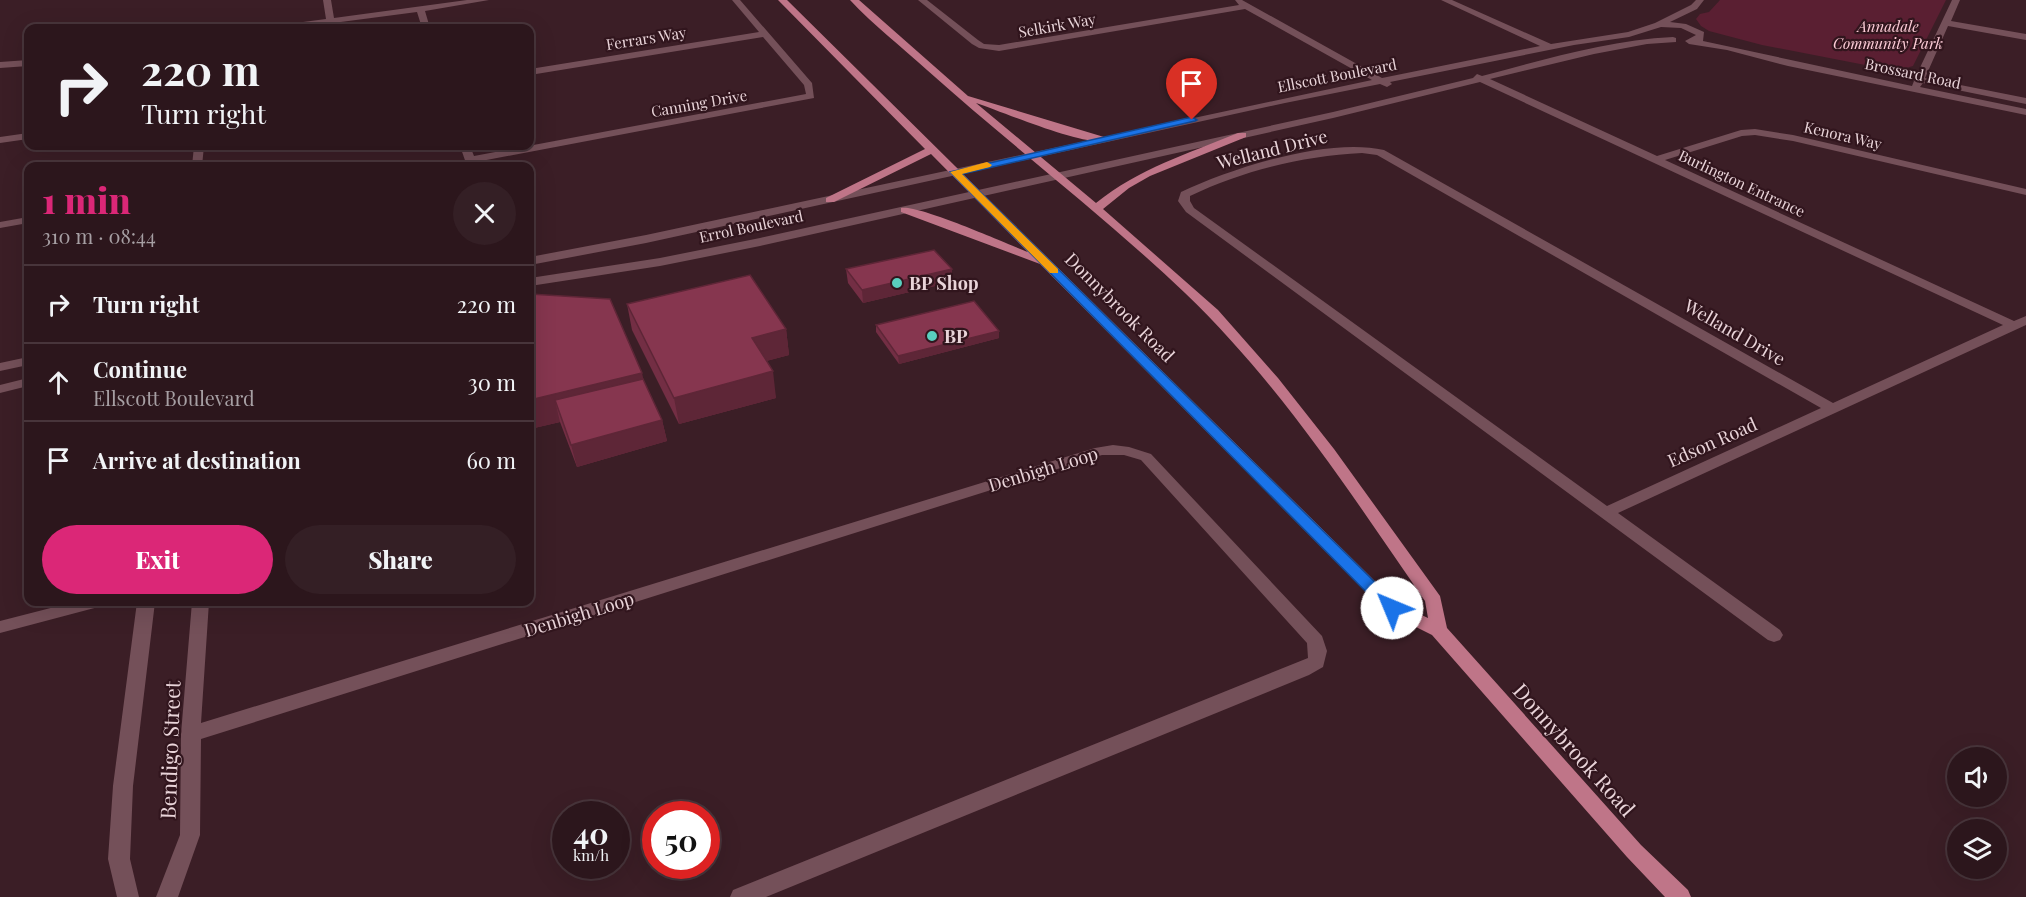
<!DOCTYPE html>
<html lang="en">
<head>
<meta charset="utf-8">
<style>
	:root { --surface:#2c161c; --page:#341f25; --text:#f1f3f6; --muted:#a69fa3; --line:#48353b; --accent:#db2777 }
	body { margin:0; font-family:"Playfair Display",serif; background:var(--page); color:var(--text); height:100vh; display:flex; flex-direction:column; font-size:22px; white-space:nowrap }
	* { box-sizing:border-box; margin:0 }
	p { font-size:20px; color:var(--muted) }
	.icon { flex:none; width:33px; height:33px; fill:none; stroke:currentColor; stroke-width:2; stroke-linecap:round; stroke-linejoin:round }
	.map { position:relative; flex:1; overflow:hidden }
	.drawer { position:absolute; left:24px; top:162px; width:510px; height:444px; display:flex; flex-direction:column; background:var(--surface); border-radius:12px; box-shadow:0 6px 24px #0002,0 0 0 2px var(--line) }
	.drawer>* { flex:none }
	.banner { position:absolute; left:24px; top:24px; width:510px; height:126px; border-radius:12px; box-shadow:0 6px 24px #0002,0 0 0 2px var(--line); background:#2c161c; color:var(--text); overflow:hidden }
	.controls { position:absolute; left:1947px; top:747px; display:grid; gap:12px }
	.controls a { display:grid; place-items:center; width:60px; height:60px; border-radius:50%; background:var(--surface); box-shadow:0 6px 24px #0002,0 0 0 2px var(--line); font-size:30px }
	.speed { position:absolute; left:552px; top:801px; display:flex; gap:12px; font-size:30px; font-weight:700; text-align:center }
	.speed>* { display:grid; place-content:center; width:78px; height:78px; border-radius:50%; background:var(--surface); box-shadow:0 6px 24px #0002,0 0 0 2px var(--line); line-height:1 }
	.speed small { font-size:15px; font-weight:400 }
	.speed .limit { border:9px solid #d22; background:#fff; color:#111 }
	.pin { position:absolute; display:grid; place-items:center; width:51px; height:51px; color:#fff; margin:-62px -26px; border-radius:50% 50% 50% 0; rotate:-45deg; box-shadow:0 0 6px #0007 }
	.pin .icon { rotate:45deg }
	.me { position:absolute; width:66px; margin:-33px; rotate:315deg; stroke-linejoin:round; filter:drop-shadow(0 0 4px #0008) }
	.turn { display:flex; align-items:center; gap:21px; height:126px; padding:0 18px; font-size:27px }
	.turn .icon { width:78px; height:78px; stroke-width:2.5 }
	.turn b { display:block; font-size:42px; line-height:51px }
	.round { display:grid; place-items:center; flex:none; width:63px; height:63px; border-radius:32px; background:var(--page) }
	.headline { display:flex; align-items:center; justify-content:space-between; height:102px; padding:0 18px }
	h1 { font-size:36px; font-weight:800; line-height:45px; color:var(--accent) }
	.button { display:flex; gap:12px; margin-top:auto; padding:12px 18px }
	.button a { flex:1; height:69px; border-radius:36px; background:var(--accent); color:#fff; font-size:24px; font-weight:800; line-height:69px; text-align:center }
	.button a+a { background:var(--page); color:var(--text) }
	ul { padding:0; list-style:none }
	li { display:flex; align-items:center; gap:18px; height:78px; padding:0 18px; border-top:2px solid var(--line) }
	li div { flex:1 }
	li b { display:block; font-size:22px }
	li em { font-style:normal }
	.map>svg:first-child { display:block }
	.green { fill:#5a1f32 }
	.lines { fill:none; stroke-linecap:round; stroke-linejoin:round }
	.minor { fill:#745059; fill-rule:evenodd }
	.major { fill:#bf7588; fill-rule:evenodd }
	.wall { fill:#732e44 }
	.shaded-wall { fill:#5e2637 }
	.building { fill:#86364f; stroke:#5e2637; stroke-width:1.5 }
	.route { fill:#1a73e8; stroke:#114b97; stroke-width:1.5 }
	.slow { fill:#f59e0b }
	.poi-dot { fill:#59cebe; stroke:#31151d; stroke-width:2 }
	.labels { text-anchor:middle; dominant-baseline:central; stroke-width:4.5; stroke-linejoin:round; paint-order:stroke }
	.far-street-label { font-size:15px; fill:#e9d4d9; stroke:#31151d }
	.far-park-label { font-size:15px; font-style:italic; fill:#fecdd8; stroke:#31151d }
	.street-label { font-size:18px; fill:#e9d4d9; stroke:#31151d }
	.poi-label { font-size:18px; font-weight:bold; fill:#e9d4d9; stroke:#31151d; text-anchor:start }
	.near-street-label { font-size:21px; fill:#e9d4d9; stroke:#31151d }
</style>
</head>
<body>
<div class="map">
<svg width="2026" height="897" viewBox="0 0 2026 897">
	<rect width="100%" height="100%" fill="#3b1e26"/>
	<path class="green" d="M1720,0h226l-33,66 -17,5 -134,-26 -53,-14 -8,-5 -5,-7 4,-5 9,-2z"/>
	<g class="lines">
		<path class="minor" d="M323,0h8l3,18 133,-18h22l-64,11 5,17h-8l-5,-16 -122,16h-19l4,-3 46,-6z
			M732,0h8l72,83 2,15 -338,64 1,4h-10l-7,-20h10l4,10 332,-62 -2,-9 -41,-48 -233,38v-6l229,-37z
			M918,0h9l51,40 6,4 15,1 240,-40 -4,-5h7l140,78 158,-32 -99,-46h11l99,44 77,-12 27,-9 36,-18 5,-5h8l-7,9 -27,13 16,2 18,8 -1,9 209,45 2,-5 -35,-9 5,-3 32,7 36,-76h8l-9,21 75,13v6l-78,-14 -23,52 101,20v6l-103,-21 -3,4 106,22v6l-238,-49 -61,-16 -38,-6 -4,-3 11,-6 -15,-7 -20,-1 -32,10 -55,8 -184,37 2,2 -5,3 -7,-3 -95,19 -639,140 -116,22v-8l116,-22 726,-155 -127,-71 -246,42 -20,-3 -7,-4z
			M1673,37l3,1v4l-29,2 -53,10 -104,25 167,77 84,-26 14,-1 38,6 233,54v6l-233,-54 -38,-6 -13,1 -77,24 349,161 12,-5v9l-408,188 162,117 3,5 -3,5 -6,2 -6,-2 -582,-428 -8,-11 3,-9c51,-24 147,-55 203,-42l449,253 170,-78 -523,-243 -147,36 -573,128 -100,20 -130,20v-8l130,-20 100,-20 573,-126 140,-34 4,-4 5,2c62,-16 126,-36 191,-39zM1362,153l15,2 444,253 -214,98 -413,-298 -4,-7v-5c54,-26 113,-40 172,-43z
			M28,60v6l-28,2v-6z
			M28,133v6l-28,4v-6z
			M194,146h10l-2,20h-10z
			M28,217v6l-28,5v-6z
			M28,357v8l-28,6v-8z
			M28,378v8l-28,7v-8z
			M1113,445l16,2 22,7 171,182 5,15 -4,16 -14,8 -543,222h-36l3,-7 575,-232 -1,-15 -166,-183 -17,-5h-22l-901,284 -1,96 -22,62h-22l24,-62 1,-101 11,-132h17l-8,121 894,-275z
			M74,602h31l-3,4 -102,27v-12z
			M137,602h18l-22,184 -3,73 9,38h-22l-9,-38 5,-73z"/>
		<path class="major" d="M778,0h9l611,604 30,14 -3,-17c-74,-107 -145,-217 -240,-308 -82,-78 -173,-147 -258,-223 -25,-23 -54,-45 -77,-70h9l109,96 136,41v4c-24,4 -101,-29 -128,-38l120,100c44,-35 91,-49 142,-70h8v4l-96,39 -21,12 -26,21 115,101 60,68 56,71 106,147 7,32 194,217 47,45 3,7h-26l-38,-40 -195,-222 -46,-23 -346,-348 -139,-52v-4c17,-4 106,36 127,44l-97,-98 -97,48h-8v-4l99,-49z"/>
	</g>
	<path class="wall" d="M846,269h106v13l-89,21 -15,-20z
		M530,294l113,85 19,41 5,21 -90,26 -17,-45 -30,7z
		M627,304l159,25 3,26 -23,6 10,37 -97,26 -47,-94z
		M876,325l123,6v7l-100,26 -23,-32z"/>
	<path class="shaded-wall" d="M952,269v13l-89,21 -1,-13z
		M786,329l3,26 -33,9 -4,-26z
		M999,331v7l-100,26 -1,-8z
		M773,371l3,27 -97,26 -5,-26z
		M642,373l6,26 -93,1 5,22 -30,7v-29z
		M662,420l5,21 -90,26 -6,-22z"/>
	<path class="building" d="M934,250l18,19 -90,21 -16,-21z
		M750,275l36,54 -34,9 21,33 -99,27 -47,-94z
		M530,294l80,5 32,74 -112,27z
		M974,301l25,30 -101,25 -22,-31z
		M643,379l19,41 -91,25 -16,-45z"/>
	<path class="route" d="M1192,117l5,3 -2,1 -233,53 435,430 2,4 -2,4h-11l-436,-440z"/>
	<path class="slow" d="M987,162l5,3 -2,2 -28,7 96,95v4h-8l-100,-101z"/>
	<g class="poi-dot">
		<circle cx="897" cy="283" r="6"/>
		<circle cx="932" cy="336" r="6"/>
	</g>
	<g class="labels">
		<g class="far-street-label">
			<text transform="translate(1057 25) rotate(-10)">Selkirk Way</text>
			<text transform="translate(646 38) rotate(-9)">Ferrars Way</text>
			<text transform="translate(1913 73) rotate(12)">Brossard Road</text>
			<text transform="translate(1337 75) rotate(-11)">Ellscott Boulevard</text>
			<text transform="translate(699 103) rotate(-10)">Canning Drive</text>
			<text transform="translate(1843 135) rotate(13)">Kenora Way</text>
			<text transform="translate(1742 183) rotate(25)">Burlington Entrance</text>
			<text transform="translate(751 226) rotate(-12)">Errol Boulevard</text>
		</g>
		<g class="far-park-label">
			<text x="1888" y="26">Annadale<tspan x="1888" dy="17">Community Park</tspan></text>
		</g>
		<g class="street-label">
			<text transform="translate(1272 149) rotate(-14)">Welland Drive</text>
			<text transform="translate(1120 307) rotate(45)">Donnybrook Road</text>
			<text transform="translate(1735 332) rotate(30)">Welland Drive</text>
			<text transform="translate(1712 442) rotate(-24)">Edson Road</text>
			<text transform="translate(1043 469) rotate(-17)">Denbigh Loop</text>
			<text transform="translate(579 614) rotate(-17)">Denbigh Loop</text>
		</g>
		<g class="poi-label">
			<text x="909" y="283">BP Shop</text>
			<text x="944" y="336">BP</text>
		</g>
		<g class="near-street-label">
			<text transform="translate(1575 749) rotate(48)">Donnybrook Road</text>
			<text transform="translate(169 750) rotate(-88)">Bendigo Street</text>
		</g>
	</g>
</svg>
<div class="controls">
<a><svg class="icon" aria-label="sound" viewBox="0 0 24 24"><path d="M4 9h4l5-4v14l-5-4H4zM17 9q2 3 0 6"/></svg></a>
<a><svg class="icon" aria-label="layers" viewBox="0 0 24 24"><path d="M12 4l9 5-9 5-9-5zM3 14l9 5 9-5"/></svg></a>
</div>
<div class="speed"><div>40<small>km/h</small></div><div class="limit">50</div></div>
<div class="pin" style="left:1192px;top:120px;background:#d93025"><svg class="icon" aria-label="arrive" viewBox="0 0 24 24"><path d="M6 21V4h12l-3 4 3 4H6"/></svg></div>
<svg class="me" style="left:1392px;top:608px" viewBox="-20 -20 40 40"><circle r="19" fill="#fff"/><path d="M0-13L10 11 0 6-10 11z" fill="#1a73e8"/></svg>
<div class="banner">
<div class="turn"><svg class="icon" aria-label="right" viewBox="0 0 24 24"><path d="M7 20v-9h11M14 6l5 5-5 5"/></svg><div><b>220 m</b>Turn right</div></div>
</div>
<section class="drawer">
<div class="headline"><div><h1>1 min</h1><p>310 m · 08:44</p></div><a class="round"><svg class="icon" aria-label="close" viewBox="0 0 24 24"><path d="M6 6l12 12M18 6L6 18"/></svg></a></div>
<ul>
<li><svg class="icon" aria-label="right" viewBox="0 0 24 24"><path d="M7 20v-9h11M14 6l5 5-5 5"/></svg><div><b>Turn right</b></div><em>220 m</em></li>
<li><svg class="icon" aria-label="ahead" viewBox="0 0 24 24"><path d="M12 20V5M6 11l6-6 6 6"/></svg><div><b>Continue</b><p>Ellscott Boulevard</p></div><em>30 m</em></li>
<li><svg class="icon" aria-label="arrive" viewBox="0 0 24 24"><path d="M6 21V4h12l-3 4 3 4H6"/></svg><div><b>Arrive at destination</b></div><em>60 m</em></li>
</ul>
<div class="button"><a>Exit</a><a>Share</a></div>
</section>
</div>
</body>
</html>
